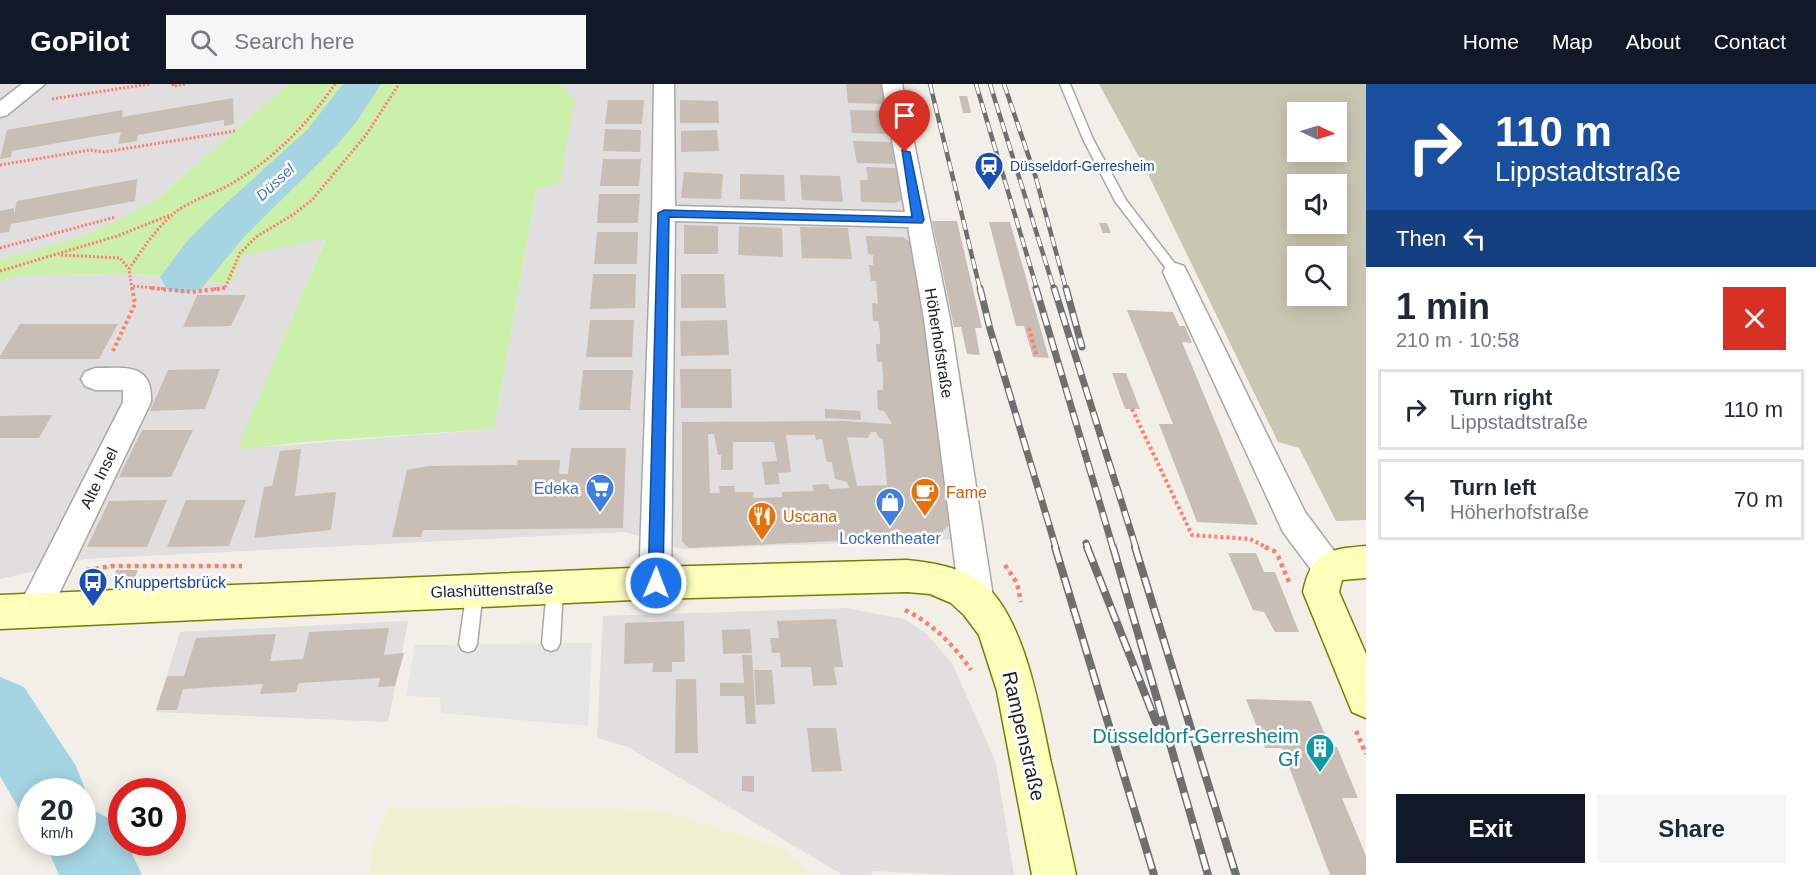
<!DOCTYPE html>
<html lang="en">
<head>
<meta charset="utf-8">
<style>
	:root { --surface:#fff; --page:#f6f6f7; --text:#1f2937; --muted:#747a83; --line:#e0e1e3; --accent:#111827 }
	body { margin:0; font-family:Arial,sans-serif; background:var(--page); color:var(--text); height:100vh; display:flex; flex-direction:column; font-size:22px; white-space:nowrap }
	* { box-sizing:border-box; margin:0 }
	p { font-size:20px; color:var(--muted) }
	.icon { flex:none; width:33px; height:33px; fill:none; stroke:currentColor; stroke-width:2; stroke-linecap:round; stroke-linejoin:round }
	.map { position:relative; flex:1; overflow:hidden }
	.details { display:flex; flex-direction:column; background:var(--surface); width:450px }
	.details>* { flex:none }
	.top-card { background:#1a4fa0; color:#fff; overflow:hidden }
	.needle { width:39px; rotate:94deg }
	.tools { position:absolute; left:1287px; top:18px; display:grid; gap:12px }
	.tools a { display:grid; place-items:center; width:60px; height:60px; border-radius:0px; background:var(--surface); box-shadow:0 3px 15px #0003; font-size:30px }
	.speed { position:absolute; left:18px; top:694px; display:flex; gap:12px; font-size:30px; font-weight:700; text-align:center }
	.speed>* { display:grid; place-content:center; width:78px; height:78px; border-radius:50%; background:var(--surface); box-shadow:0 3px 15px #0003; line-height:1 }
	.speed small { font-size:15px; font-weight:400 }
	.speed .limit { border:9px solid #d22; background:#fff; color:#111 }
	.pin { position:absolute; display:grid; place-items:center; width:51px; height:51px; color:#fff; margin:-62px -26px; border-radius:50% 50% 50% 0; rotate:-45deg; box-shadow:0 0 6px #0007 }
	.pin .icon { rotate:45deg }
	.me { position:absolute; width:66px; margin:-33px; rotate:1deg; stroke-linejoin:round; filter:drop-shadow(0 0 4px #0008) }
	.turn { display:flex; align-items:center; gap:21px; height:126px; padding:0 30px; font-size:27px }
	.turn .icon { width:78px; height:78px; stroke-width:2.5 }
	.turn b { display:block; font-size:42px; line-height:51px }
	.then { display:flex; align-items:center; height:57px; padding:0 30px; background:#0003; gap:12px; font-size:22px }
	.round { display:grid; place-items:center; flex:none; width:63px; height:63px; border-radius:0px; background:var(--page) }
	.headline { display:flex; align-items:center; justify-content:space-between; height:102px; padding:0 30px }
	h1 { font-size:36px; font-weight:700; line-height:45px }
	.cta { display:flex; gap:12px; margin-top:auto; padding:12px 30px }
	.cta a { flex:1; height:69px; border-radius:0px; background:var(--accent); color:#fff; font-size:24px; font-weight:700; line-height:69px; text-align:center }
	.cta a+a { background:var(--page); color:var(--text) }
	ul { padding:0; list-style:none }
	li { display:flex; align-items:center; gap:18px; height:81px; margin:0 12px 9px; padding:0 18px; border:3px solid var(--line); border-radius:0px }
	li div { flex:1 }
	li b { display:block; font-size:22px }
	li em { font-style:normal }
	header { display:flex; align-items:center; gap:36px; box-sizing:border-box; height:84px; padding:0 30px; background:var(--accent); color:#fff }
	header strong { font-size:28px }
	nav { display:flex; gap:33px; margin-inline-start:auto; font-size:21px }
	.search { width:420px; height:54px; background:var(--page); display:flex; align-items:center; gap:15px; box-sizing:border-box; padding:0 21px; border-radius:0px; color:var(--muted); font-size:22px }
	main { display:flex; flex:1; min-height:0 }
	.map>svg:first-child { display:block }
	.residential { fill:#e0dede }
	.construction { fill:#c8c8b2; fill-rule:evenodd }
	.farmland { fill:#eff2d2 }
	.grass { fill:#cbf0aa }
	.parking { fill:#e5e5e5 }
	.lines { fill:none; stroke-linecap:round; stroke-linejoin:round }
	.river { fill:#a5d4e3; fill-rule:evenodd }
	.building { fill:#c8beb6; fill-rule:evenodd }
	.lane-casing { stroke:#a8a8a8; stroke-width:3 }
	.street-casing { stroke:#a8a8a8; stroke-width:3 }
	.secondary-casing { stroke:#708100; stroke-width:3 }
	.path-far2 { stroke:#ff7e6c; stroke-width:3; stroke-dasharray:2 2; stroke-linecap:butt }
	.path-far1 { stroke:#ff7e6c; stroke-width:4; stroke-dasharray:3 3; stroke-linecap:butt }
	.path { stroke:#ff7e6c; stroke-width:4.5; stroke-dasharray:4 4; stroke-linecap:butt }
	.lane { fill:#fff; fill-rule:evenodd }
	.street { fill:#fff; fill-rule:evenodd }
	.secondary { fill:#faffb9; fill-rule:evenodd }
	.rail-far2-casing { stroke:#6f6f6f; stroke-width:4.5 }
	.rail-far1-casing { stroke:#6f6f6f; stroke-width:7 }
	.rail-casing { stroke:#6f6f6f; stroke-width:8 }
	.rail-far2 { stroke:#fff; stroke-width:3; stroke-dasharray:10; stroke-linecap:butt }
	.rail-far1 { stroke:#fff; stroke-width:4.5; stroke-dasharray:13; stroke-linecap:butt }
	.rail { stroke:#fff; stroke-width:5; stroke-dasharray:16; stroke-linecap:butt }
	.route { fill:#1a73e8; stroke:#114b97; stroke-width:1.5 }
	.labels { text-anchor:middle; dominant-baseline:central; stroke-width:5; stroke-linejoin:round; paint-order:stroke }
	.far-transit-label { font-size:14px; fill:#164399; stroke:#fff; text-anchor:start }
	.far-water-label { font-size:15px; font-style:italic; fill:#4178b2; stroke:#fff }
	.street-label { font-size:16px; fill:#212121; stroke:#fff }
	.shop-label { font-size:16px; fill:#366cbe; stroke:#fff; text-anchor:end }
	.food-label { font-size:16px; fill:#c56008; stroke:#fff; text-anchor:start }
	.transit-label { font-size:16px; fill:#164399; stroke:#fff; text-anchor:start }
	.near-street-label { font-size:20px; fill:#212121; stroke:#fff }
	.near-culture-label { font-size:20px; fill:#0d838f; stroke:#fff; text-anchor:end }
</style>
</head>
<body>
<header>
<strong>GoPilot</strong>
<div class="search"><svg class="icon" aria-label="search" viewBox="0 0 24 24"><circle cx="10" cy="10" r="6"/><path d="M15 15l6 6"/></svg>Search here</div>
<nav><a>Home</a><a>Map</a><a>About</a><a>Contact</a></nav>
</header>
<main>
<div class="map">
<svg width="1366" height="791" viewBox="0 0 1366 791">
	<rect width="100%" height="100%" fill="#f2efe8"/>
	<path class="residential" d="M0,0h289l-134,117 -54,28 -34,12 -67,19z
		M561,0h325l25,137 48,318 -278,10 -56,-17 -539,27 -86,20v-297l21,-7 115,-1 95,10 11,-28 84,-19 -88,212 256,-20 42,-239z
		M846,524l58,11 24,16 25,30 43,98 18,112h-64l-77,-4 -3,4h-27l-215,-128 -31,-9 6,-122z
		M408,537l-20,101 -232,-10 24,-80z"/>
	<path class="construction" d="M1099,0h267v436l-30,1 -37,-73 -21,-6 -133,-274zM1298,28h38v40h-38zM1298,100h38v40h-38zM1298,172h38v40h-38z"/>
	<path class="farmland" d="M515,722l149,5 121,39 26,25h-442l3,-26 16,-41z"/>
	<path class="grass" d="M289,0h70l-37,53 -119,111 -24,30 -43,-4 -115,1 -21,7v-22l67,-19 34,-12 54,-28z
		M364,0h197l13,17 -14,81 -24,8 -42,239 -190,13 -67,8 89,-212 -84,18 -11,28 -45,-5c53,-72 134,-117 178,-195z"/>
	<path class="parking" d="M592,559l-4,83 -147,-13 -1,-16 -34,-1 9,-51z"/>
	<g class="lines">
		<path class="river" d="M343,0h38l-24,37 -21,25 -93,92 -42,51 -17,4 -17,-4 -7,-12 28,-37 23,-23 97,-88z
			M0,593l24,10 52,79 10,26 -4,9v-9h-50v28l-8,-2 -24,-42z
			M82,722c18,7 40,15 40,37h5l15,32h-83l-14,-32h37z"/>
	</g>
	<path class="building" d="M846,0h35l3,20 -36,-1z
		M959,12h8l4,17h-8z
		M233,14l1,26 -10,2v-6l-7,1 -79,14 -1,6 -19,3 3,-12 -109,19 -1,6 -11,2 7,-29 116,-20 -1,7z
		M608,16h36l-2,24h-37z
		M680,16l38,1 1,22h-39z
		M850,26l36,1 4,23 -38,-1z
		M605,45l36,1 -1,22 -37,-1z
		M717,46l2,21 -38,1v-21z
		M853,57l38,1 4,22 -38,-1z
		M603,75h38l-2,27h-39z
		M866,83l30,1 6,31 -6,4 -35,-1 -1,-22h8z
		M684,88l39,2 -2,25 -40,-1z
		M740,90l44,1 1,26 -45,-2z
		M800,91l40,1 3,26 -41,-2z
		M137,95l-2,22 -124,23 -2,8 -9,1v-22l14,-3v6l3,-13z
		M599,110h41l-2,29h-41z
		M932,137h25l25,107h-7l5,27 -13,-1 -6,-27h-7z
		M989,138h21l39,136 -16,-1 -9,-31h-8z
		M1099,139h8l4,10h-8z
		M684,141l34,1v28h-34z
		M739,142l43,2 1,29 -45,-2z
		M800,143l48,1 4,31 -50,-1z
		M597,148h41l-1,32h-43z
		M866,152l37,1 7,5 15,91 24,192 -11,11 -249,12 -7,-6v-120l161,-1 49,3 -8,-13 -6,-1 -1,-20h6v-14l-1,-14h-5l-1,-18h4v-13l-2,-10h-5l-1,-18 6,1 -2,-23h-5l-2,-16h4v-10l-5,-1zM871,348h5l3,6 4,1 4,46 -30,1 -10,-49 21,1zM708,350h6l4,21h3v15h12v-28h41l3,19 -15,1 3,23 15,-1 -2,-11 13,-1 -5,-37h29l1,5 6,-1 5,23h5l3,17 12,3 2,6 -19,1 -2,-5 -16,1 2,6 -32,1v5l-29,1 1,-6h-19l-1,-6h-15l1,7h-10z
		M593,190h43l-1,34 -45,1z
		M681,190h43l2,34h-45z
		M197,211h49l-15,31 -48,1z
		M1127,226l46,2 6,14h6l7,17 -10,-1 76,183 -61,-3 -38,-98h14z
		M590,236h44l-2,37h-46z
		M727,236l2,35 -48,1 -1,-35z
		M20,240h98l-19,35h-99v-3z
		M220,285l-15,40 -55,2 18,-41z
		M680,285h51l1,39h-51z
		M583,286h50l-3,40h-51z
		M1112,289h14l14,36h-15z
		M825,325l35,2 1,9 -36,-2z
		M52,331l-13,23h-39v-22z
		M142,346h51l-22,47h-52z
		M571,364h55l-3,80 -200,2 -2,7h-29l15,-67 21,-4 89,-1 1,-5h42l-1,14h9z
		M301,365l-6,47 41,-4 -5,38 -77,8 10,-51 8,-1 8,-35z
		M167,416l-20,47h-60l22,-46z
		M186,416h60l-17,46 -62,1z
		M1228,469h28l8,19h11l24,60h-24l-11,-20 -11,-2z
		M116,486h22l-3,7 -22,1z
		M836,535l7,48h-9l3,18 -24,1 -2,-19h-30l-1,-14h-8l-2,-15h9l-2,-17z
		M684,537l1,41h-13v10h-20l1,-9 -29,1 1,-41z
		M389,544l-5,27 20,-2 -9,33 -17,1 2,-9 -81,5 -3,9 -36,2 3,-10 -80,5 -6,21h-21l11,-34h17l12,-38 80,-4 -6,27 33,-2 6,-27z
		M750,545l2,24 -29,1 -1,-24z
		M742,571h10l4,69h-10l-2,-28h-24v-13h24z
		M754,586h18l3,34 -19,1z
		M676,595h20l2,74h-23z
		M1246,615l65,2 19,46h7l21,51h-16l24,58v19h-36l-48,-127h-17z
		M807,644h29l6,43 -30,1z
		M742,692h12v16l-12,-1z"/>
	<g class="lines">
		<g class="lane-casing">
			<path id="lane" d="M1060,0h10l23,55 33,61 53,69 2,3 -2,3h-8l-56,-74 -32,-62z
				M555,496l6,3 2,5 -3,55 -3,6 -6,2 -6,-2 -3,-6 5,-55 2,-5z
				M475,498l6,3 2,5 -6,54 -3,6 -6,2 -6,-2 -3,-6 8,-54 2,-5z"/>
		</g>
		<g class="street-casing">
			<path id="street" d="M22,0h23l-38,31 -7,2v-16z
				M654,0h20l1,122 230,6 -23,-128h20l48,235 44,284 -5,11 -12,4 -12,-4 -5,-11 -36,-284 -16,-92 -233,-6 -4,362 -4,11 -12,4 -12,-4 -4,-11 13,-370z
				M1175,179l9,3 3,6 118,240 35,47 5,10 -5,10 -11,5 -11,-5 -35,-47 -120,-260 3,-6z
				M95,284c29,0 58,-6 56,34l-105,219 -12,5 -12,-5 -5,-11 106,-208v-12h-28l-10,-4 -4,-7 4,-7z"/>
		</g>
		<g class="secondary-casing">
			<path id="secondary" d="M1366,462v32l-24,2 -3,12 27,62v64l-14,-6 -49,-120c8,-40 25,-43 63,-46z
				M907,476c23,2 50,7 70,19 47,30 63,133 74,184 9,37 17,75 25,112h-44l-35,-184 -18,-56 -15,-20 -13,-12 -21,-9 -23,-2 -252,7 -655,30v-34l655,-28z"/>
		</g>
		<path class="path-far2" d="M173,0v2l13,-2
			M52,15l97,-15
			M0,81l90,-15 14,2 131,-21
			M0,164l116,-31
			M61,171l59,3 9,11
			M0,187l117,-35 53,-21
			M133,202l32,3
			M132,205l-3,-20c13,-19 26,-39 43,-54 16,-14 39,-20 57,-30 44,-25 78,-60 106,-101
			M214,205l11,-1 15,-35 16,-16 38,-23 18,-14 54,-65 33,-51"/>
		<path class="path-far1" d="M151,204l41,4 33,-4
			M1029,244l8,29
			M113,267l22,-47 -3,-16
			M1132,325l60,126 58,4 18,9"/>
		<path class="path" d="M1265,463l11,5
			M1278,472l11,26
			M1005,481l12,18 4,19
			M87,486l25,-4h130
			M905,526c28,14 48,34 66,60
			M1356,647l10,23"/>
		<use href="#lane" class="lane"/>
		<use href="#street" class="street"/>
		<use href="#secondary" class="secondary"/>
		<g class="rail-far2-casing">
			<path id="rail-far2" d="M930,0l50,205
				M976,0l61,205
				M990,0l64,205
				M1004,0l32,94 30,111"/>
		</g>
		<g class="rail-far1-casing">
			<path id="rail-far1" d="M980,204l10,41 66,219
				M1036,204l77,260
				M1054,204l82,260
				M1066,204l16,59
				M1086,459l2,5"/>
		</g>
		<g class="rail-casing">
			<path id="rail" d="M1055,463l99,328
				M1087,463l69,175
				M1113,463l95,328
				M1135,463l101,328"/>
		</g>
		<use href="#rail-far2" class="rail-far2"/>
		<use href="#rail-far1" class="rail-far1"/>
		<use href="#rail" class="rail"/>
	</g>
	<path class="route" d="M902,66l8,2 14,68 -2,3 -253,-6 -6,366 -2,5 -5,2 -6,-2 -2,-5 10,-370 6,-3 248,7z"/>
	<defs>
		<g id="station-pin" transform="scale(1.5)"><path d="M0 17L-7.5 6A9.5 9.5 0 1 1 7.5 6Z" fill="#1a4fb4" stroke="#fff"/><path d="M-3-6H3Q5-6 5-4V2Q5 4 3 4L4.5 6H3L1.5 4h-3L-3 6H-4.5L-3 4Q-5 4-5 2V-4Q-5-6-3-6ZM-3.5-4v3h7v-3ZM-3.5 1v1.5H-2V1ZM2 1v1.5H3.5V1Z" fill="#fff"/></g>
		<g id="supermarket-pin" transform="scale(1.5)"><path d="M0 17L-7.5 6A9.5 9.5 0 1 1 7.5 6Z" fill="#3f7fe0" stroke="#fff"/><path d="M-6-5.5h2.5l.6 2H6L4.5 2H-2.5L-4.4-4H-6ZM-1.5 3.2a1.3 1.3 0 1 0 .1 0ZM3 3.2a1.3 1.3 0 1 0 .1 0Z" fill="#fff"/></g>
		<g id="cafe-pin" transform="scale(1.5)"><path d="M0 17L-7.5 6A9.5 9.5 0 1 1 7.5 6Z" fill="#e8710a" stroke="#fff"/><path d="M-5.5-4.5H6V0H3Q3 3.5 0 3.5H-2.5Q-5.5 3.5-5.5 0ZM3-3.2v2h1.7v-2ZM-6 4.5H4V6H-6Z" fill="#fff"/></g>
		<g id="shop-pin" transform="scale(1.5)"><path d="M0 17L-7.5 6A9.5 9.5 0 1 1 7.5 6Z" fill="#3f7fe0" stroke="#fff"/><path d="M-5-2.5h2.3a2.7 3.5 0 0 1 5.4 0H5L5.5 6h-11ZM-1.5-2.5h3a1.5 2.3 0 0 0-3 0Z" fill="#fff"/></g>
		<g id="restaurant-pin" transform="scale(1.5)"><path d="M0 17L-7.5 6A9.5 9.5 0 1 1 7.5 6Z" fill="#e8710a" stroke="#fff"/><path d="M-5-6h1v4h1v-4h1v4h1v-4h1v5L-1.5 .5V6h-2V.5L-5-1ZM5-6V6H3V1.5H1.5Q1.5-4 5-6Z" fill="#fff"/></g>
		<g id="bus-pin" transform="scale(1.5)"><path d="M0 17L-7.5 6A9.5 9.5 0 1 1 7.5 6Z" fill="#1a4fb4" stroke="#fff"/><path d="M-5-6H5V4H4V6H2V4H-2V6H-4V4H-5ZM-3.5-4V0h7V-4ZM-3.5 1.2v1.5H-2V1.2ZM2 1.2v1.5H3.5V1.2Z" fill="#fff"/></g>
		<g id="building-pin" transform="scale(1.5)"><path d="M0 17L-7.5 6A9.5 9.5 0 1 1 7.5 6Z" fill="#0f9aa8" stroke="#fff"/><path d="M-4-6H4V6H1V3H-1V6H-4ZM-2.5-4.3h1.7v1.8h-1.7ZM.8-4.3h1.7v1.8H.8ZM-2.5-1h1.7V.8h-1.7ZM.8-1h1.7V.8H.8Z" fill="#fff"/></g>
	</defs>
	<g fill-rule="evenodd">
		<use href="#station-pin" x="989" y="82"/>
		<use href="#supermarket-pin" x="600" y="404"/>
		<use href="#cafe-pin" x="925" y="408"/>
		<use href="#shop-pin" x="890" y="418"/>
		<use href="#restaurant-pin" x="762" y="432"/>
		<use href="#bus-pin" x="93" y="498"/>
		<use href="#building-pin" x="1320" y="664"/>
	</g>
	<g class="labels">
		<g class="far-transit-label">
			<text x="1010" y="82">Düsseldorf-Gerresheim</text>
		</g>
		<g class="far-water-label">
			<text transform="translate(275 98) rotate(-43)">Düssel</text>
		</g>
		<g class="street-label">
			<text transform="translate(939 259) rotate(81)">Höherhofstraße</text>
			<text transform="translate(99 394) rotate(-64)">Alte Insel</text>
			<text transform="translate(492 506) rotate(-2)">Glashüttenstraße</text>
		</g>
		<g class="shop-label">
			<text x="579" y="404">Edeka</text>
			<text x="890" y="454" text-anchor="middle">Lockentheater</text>
		</g>
		<g class="food-label">
			<text x="946" y="408">Fame</text>
			<text x="783" y="432">Uscana</text>
		</g>
		<g class="transit-label">
			<text x="114" y="498">Knuppertsbrück</text>
		</g>
		<g class="near-street-label">
			<text transform="translate(1024 652) rotate(77)">Rampenstraße</text>
		</g>
		<g class="near-culture-label">
			<text x="1299" y="652">Düsseldorf-Gerresheim<tspan x="1299" dy="23">Gf</tspan></text>
		</g>
	</g>
</svg>
<div class="tools">
<a><svg class="needle" viewBox="-14 -14 28 28"><path d="M0-13l5 13h-10z" fill="#e53935"/><path d="M0 13l5-13h-10z" fill="#747a83"/></svg></a>
<a><svg class="icon" aria-label="sound" viewBox="0 0 24 24"><path d="M4 9h4l5-4v14l-5-4H4zM17 9q2 3 0 6"/></svg></a>
<a><svg class="icon" aria-label="search" viewBox="0 0 24 24"><circle cx="10" cy="10" r="6"/><path d="M15 15l6 6"/></svg></a>
</div>
<div class="speed"><div>20<small>km/h</small></div><div class="limit">30</div></div>
<div class="pin" style="left:905px;top:68px;background:#d93025"><svg class="icon" aria-label="arrive" viewBox="0 0 24 24"><path d="M6 21V4h12l-3 4 3 4H6"/></svg></div>
<svg class="me" style="left:656px;top:499px" viewBox="-20 -20 40 40"><circle r="17" fill="#1a73e8" stroke="#fff" stroke-width="3"/><path d="M0-11L8 9 0 5-8 9z" fill="#fff"/></svg>
</div>
<section class="details">
<div class="top-card">
<div class="turn"><svg class="icon" aria-label="right" viewBox="0 0 24 24"><path d="M7 20v-9h11M14 6l5 5-5 5"/></svg><div><b>110 m</b>Lippstadtstraße</div></div>
<div class="then">Then<svg class="icon" aria-label="left" viewBox="0 0 24 24"><path d="M17 20v-9H6M10 6l-5 5 5 5"/></svg></div>
</div>
<div class="headline"><div><h1>1 min</h1><p>210 m · 10:58</p></div><a class="round" style="background:#d93025;color:#fff"><svg class="icon" aria-label="close" viewBox="0 0 24 24"><path d="M6 6l12 12M18 6L6 18"/></svg></a></div>
<ul>
<li><svg class="icon" aria-label="right" viewBox="0 0 24 24"><path d="M7 20v-9h11M14 6l5 5-5 5"/></svg><div><b>Turn right</b><p>Lippstadtstraße</p></div><em>110 m</em></li>
<li><svg class="icon" aria-label="left" viewBox="0 0 24 24"><path d="M17 20v-9H6M10 6l-5 5 5 5"/></svg><div><b>Turn left</b><p>Höherhofstraße</p></div><em>70 m</em></li>
</ul>
<div class="cta"><a>Exit</a><a>Share</a></div>
</section>
</main>
</body>
</html>
